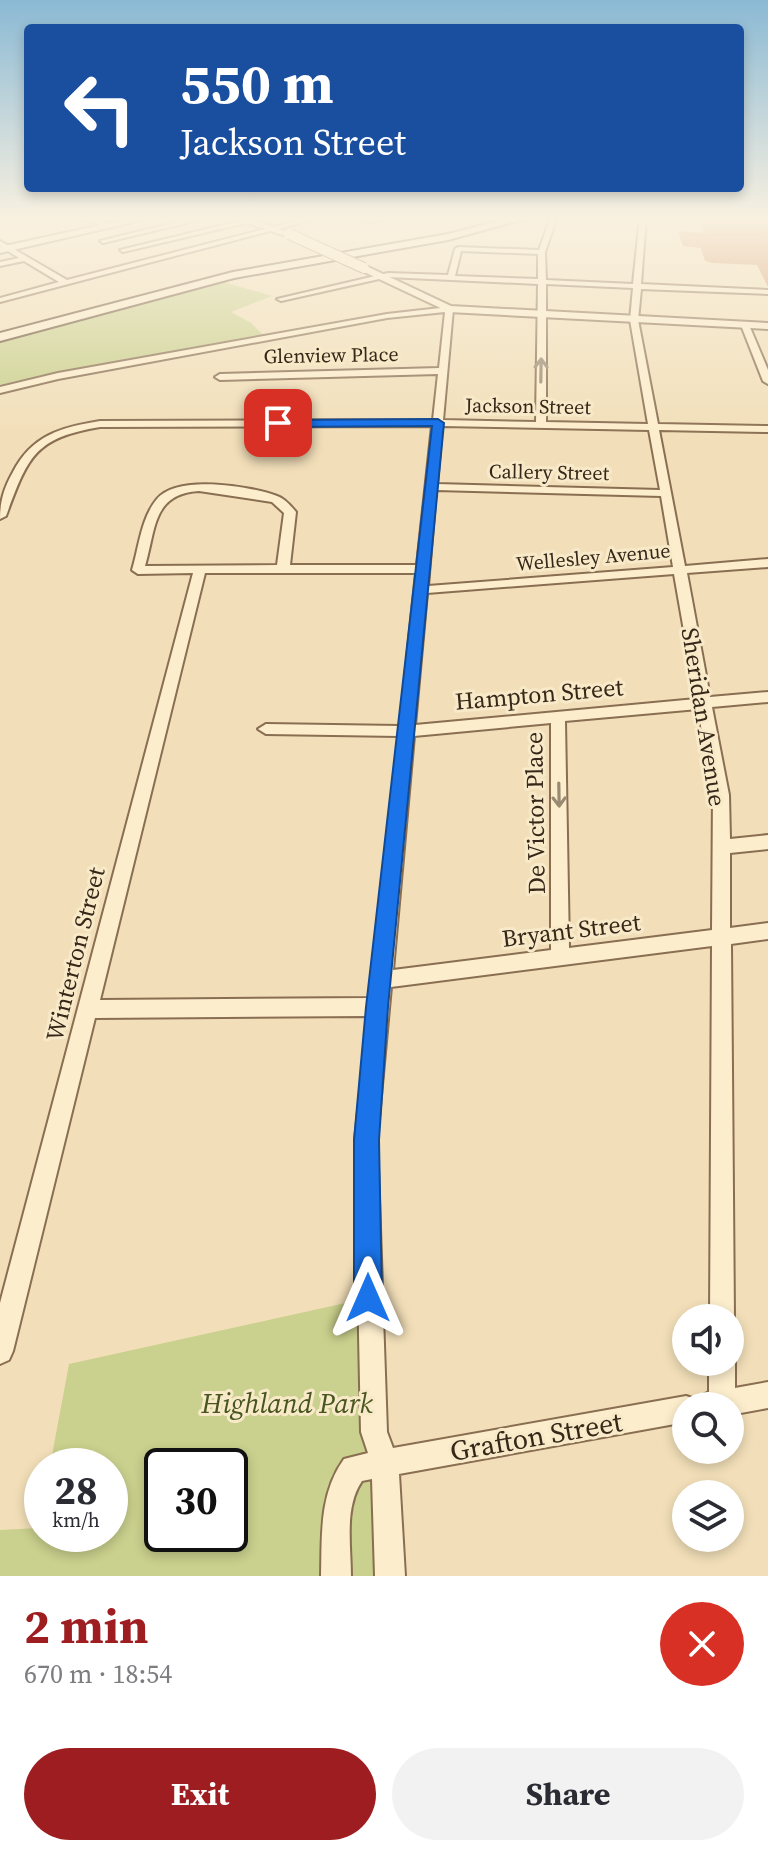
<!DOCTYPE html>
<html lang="en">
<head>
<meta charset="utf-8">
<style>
	:root { --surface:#fff; --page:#f2f2f3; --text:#2b2b33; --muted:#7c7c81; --accent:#9e1d21 }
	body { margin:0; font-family:"Source Serif 4",serif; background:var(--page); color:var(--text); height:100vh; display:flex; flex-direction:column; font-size:30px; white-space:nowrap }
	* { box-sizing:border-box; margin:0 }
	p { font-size:26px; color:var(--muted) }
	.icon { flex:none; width:44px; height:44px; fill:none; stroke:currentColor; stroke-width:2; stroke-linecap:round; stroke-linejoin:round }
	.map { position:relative; height:1576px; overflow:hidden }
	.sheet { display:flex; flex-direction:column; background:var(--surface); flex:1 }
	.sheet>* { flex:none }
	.guide { position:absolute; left:24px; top:24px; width:720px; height:168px; border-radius:8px; box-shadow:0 4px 12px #0003; background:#1a4fa0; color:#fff; overflow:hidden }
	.buttons { position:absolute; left:672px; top:1304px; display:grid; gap:16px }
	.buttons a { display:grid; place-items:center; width:72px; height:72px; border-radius:50%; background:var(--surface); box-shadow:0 4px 12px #0003; font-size:40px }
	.speed { position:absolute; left:24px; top:1448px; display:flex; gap:16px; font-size:40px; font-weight:700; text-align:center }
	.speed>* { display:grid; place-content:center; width:104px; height:104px; border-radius:50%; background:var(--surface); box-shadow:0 4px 12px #0003; line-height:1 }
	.speed small { font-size:20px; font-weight:400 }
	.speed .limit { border:4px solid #111; border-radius:12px; background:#fff; color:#111 }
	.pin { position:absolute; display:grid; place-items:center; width:68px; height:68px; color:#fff; margin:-34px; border-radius:16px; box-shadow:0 4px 12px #0006 }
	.me { position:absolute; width:88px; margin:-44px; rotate:0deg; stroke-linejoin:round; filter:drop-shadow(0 0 6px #0008) }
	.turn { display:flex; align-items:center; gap:28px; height:168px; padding:0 24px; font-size:36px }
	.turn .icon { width:104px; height:104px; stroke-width:2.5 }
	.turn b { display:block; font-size:56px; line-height:68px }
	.round { display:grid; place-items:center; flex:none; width:84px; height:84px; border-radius:42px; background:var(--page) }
	.head { display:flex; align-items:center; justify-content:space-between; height:136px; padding:0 24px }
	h1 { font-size:48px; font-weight:700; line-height:60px; color:var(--accent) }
	.primary-button { display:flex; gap:16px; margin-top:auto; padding:16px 24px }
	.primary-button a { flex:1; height:92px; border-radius:48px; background:var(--accent); color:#fff; font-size:32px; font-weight:700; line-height:92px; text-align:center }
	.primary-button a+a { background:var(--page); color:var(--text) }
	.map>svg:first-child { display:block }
	.green { fill:#cad08d; fill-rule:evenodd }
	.building { fill:#d4946b }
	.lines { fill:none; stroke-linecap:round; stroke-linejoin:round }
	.minor-casing { stroke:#896e52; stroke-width:4 }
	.tertiary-casing { stroke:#896e52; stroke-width:4 }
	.secondary-casing { stroke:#6b4f36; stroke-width:4 }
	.minor { fill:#fcedcc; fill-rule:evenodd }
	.tertiary { fill:#fcedcc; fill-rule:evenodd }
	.secondary { fill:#fcedcc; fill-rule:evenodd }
	.tertiary-bridge-casing { stroke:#896e52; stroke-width:12; stroke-linecap:butt }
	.tertiary-bridge { stroke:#fcedcc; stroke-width:10 }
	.oneway { stroke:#998a72 }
	.route { fill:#1a73e8; stroke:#114b97; stroke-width:2 }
	.labels { text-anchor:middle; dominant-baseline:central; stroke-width:6; stroke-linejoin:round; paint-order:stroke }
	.far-street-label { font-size:20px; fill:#362719; stroke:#f8eac9 }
	.street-label { font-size:24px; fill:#362719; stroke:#f8eac9 }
	.near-park-label { font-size:28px; font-style:italic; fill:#48551e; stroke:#f8eac9 }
	.near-street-label { font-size:28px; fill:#362719; stroke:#f8eac9 }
</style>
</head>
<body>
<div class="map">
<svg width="768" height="1576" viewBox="0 0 768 1576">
	<rect width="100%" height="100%" fill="#f2dfb9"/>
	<path class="green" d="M220,281l52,15 -41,16 20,11 16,16 -209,37 -58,14v-50z
		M368,1298l22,278h-390v-46l38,-2 4,-21v27h68v-68h-60l19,-102zM162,1466h68v68h-68z"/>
	<path class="building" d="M699,219l69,1v67l-11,-22 -44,-2 -8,-2 -4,-13 -18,-2 -5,-15 27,2z"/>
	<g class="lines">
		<g class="minor-casing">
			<path id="minor" d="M75,217h12l26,9 -3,2z
				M198,217h14l-109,26 -3,-2z
				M311,217h12l-323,85v-4l59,-16 -35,-21 -24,5v-4l19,-4 -19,-12v-5l67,39z
				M354,217h39l-23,6z
				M551,217h6l-12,35 1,28 87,4 7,-67h6l-5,67 127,6v4l-127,-5 -3,31 20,104 110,2v6l-109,-2 26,136 83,-7v8l-81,6 23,124 58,-5v10l-56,5 17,88 1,44 38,-4v14l-38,4v75l38,-5v16l-37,5 3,374 -4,9v-9h-20l2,-372 -321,41 -14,153 10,292 6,16 293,-52 9,3 14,-7v-30h21v-10l5,10v26l33,-6v26l-38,7v-9h-44v16l-287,52 6,102h-30l-3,-97 -10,2c-18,26 -11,65 -11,95h-30c1,-41 -2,-82 23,-117l24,-6 -7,-21 -6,-292 13,-124 -273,2 -82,333 -4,9 -9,4v-61l193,-730 -55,1 -6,-4c7,-23 9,-52 25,-71 20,-25 93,-13 120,-3 7,2 14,10 19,16l-6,53h127l15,-139 -332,1c-66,11 -72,30 -94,89l-6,3c0,-18 4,-31 13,-47 19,-37 49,-45 87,-51l333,-1 5,-46 -218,6 -5,-3 5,-3 219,-6 6,-56 -58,6 -329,61 -58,14v-6l58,-14 329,-59 62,-7 4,2 -10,111 93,2 2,-138 -150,-7 -107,24 -4,-2 111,-26 60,2 7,-26 3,-2 81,3zM461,251l77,3v25l-83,-3zM546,284l87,4 -3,32 18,104 -102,-2zM442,426l207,4 11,60 -223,-6zM436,490l225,6 12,71 -245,19zM199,491l73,11 12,11 -7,52 -132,1c11,-37 7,-72 54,-75zM205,573h211l-16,153 -134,-2 -8,5 8,5 133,2 -29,262 -270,2zM674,574l22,125 -281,26 12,-132zM698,709l15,86 -1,135 -143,18 -4,-227zM551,723v227l-158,20 21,-234z
				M248,219l2,3 -127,30 -3,-2z
				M745,323l4,2 19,45v14l-5,-3 -22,-56z"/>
		</g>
		<g class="tertiary-casing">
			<path id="tertiary" d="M137,217h18l-155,36v-6z
				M230,217h15l49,17 -8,2z
				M364,265l87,41 317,17v6l-319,-17 -89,-42z"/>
		</g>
		<g class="secondary-casing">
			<path id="secondary" d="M514,217h17l-83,23 -214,38 -234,63v-8l233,-61 215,-38z"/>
		</g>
		<use href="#minor" class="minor"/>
		<use href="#tertiary" class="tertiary"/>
		<use href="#secondary" class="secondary"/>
		<g class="tertiary-bridge-casing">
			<path id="tertiary-bridge" d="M289,234l75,34"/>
		</g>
		<use href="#tertiary-bridge" class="tertiary-bridge"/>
	</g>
	<defs><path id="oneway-shaft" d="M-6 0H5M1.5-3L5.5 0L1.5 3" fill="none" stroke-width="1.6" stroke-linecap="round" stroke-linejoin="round" transform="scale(2)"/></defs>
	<g class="oneway">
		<use href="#oneway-shaft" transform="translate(541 370) rotate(-89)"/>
		<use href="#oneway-shaft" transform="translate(559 795) rotate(89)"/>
	</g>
	<linearGradient id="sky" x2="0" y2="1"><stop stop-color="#8ab9d4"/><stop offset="0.5" stop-color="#f9f1e0"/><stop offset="1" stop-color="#f9f1e0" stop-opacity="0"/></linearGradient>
	<rect width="768" height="438" fill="url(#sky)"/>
	<path class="route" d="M438,419l6,4 -56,584 -9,133 3,158 -4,10 -10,4 -10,-4 -4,-10v-158l12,-133 66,-581 -154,1 -5,-4 5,-3z"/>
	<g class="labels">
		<g class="far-street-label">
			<text transform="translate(331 355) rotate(-1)">Glenview Place</text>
			<text transform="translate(528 406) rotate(1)">Jackson Street</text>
			<text transform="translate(549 472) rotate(1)">Callery Street</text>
			<text transform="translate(593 557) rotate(-5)">Wellesley Avenue</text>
		</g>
		<g class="street-label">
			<text transform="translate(539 694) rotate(-5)">Hampton Street</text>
			<text transform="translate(704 717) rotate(81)">Sheridan Avenue</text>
			<text transform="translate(535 813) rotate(-91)">De Victor Place</text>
			<text transform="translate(571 930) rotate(-7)">Bryant Street</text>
			<text transform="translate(75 954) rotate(-76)">Winterton Street</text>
		</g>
		<g class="near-park-label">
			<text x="287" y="1403">Highland Park</text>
		</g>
		<g class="near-street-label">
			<text transform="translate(536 1436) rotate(-10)">Grafton Street</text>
		</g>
	</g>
</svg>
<div class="buttons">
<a><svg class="icon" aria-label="sound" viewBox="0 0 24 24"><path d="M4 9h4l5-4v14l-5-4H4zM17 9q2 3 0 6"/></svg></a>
<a><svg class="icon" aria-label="search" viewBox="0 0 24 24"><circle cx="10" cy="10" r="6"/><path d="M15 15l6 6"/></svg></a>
<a><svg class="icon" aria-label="layers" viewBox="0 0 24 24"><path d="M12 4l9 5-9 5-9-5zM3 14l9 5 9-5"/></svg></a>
</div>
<div class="speed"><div>28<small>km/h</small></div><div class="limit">30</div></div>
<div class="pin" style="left:278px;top:423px;background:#d93025"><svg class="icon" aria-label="arrive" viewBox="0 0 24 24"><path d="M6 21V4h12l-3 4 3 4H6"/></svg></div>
<svg class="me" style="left:368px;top:1298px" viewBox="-20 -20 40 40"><path d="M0-17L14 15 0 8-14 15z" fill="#1a73e8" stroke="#fff" stroke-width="4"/></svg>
<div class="guide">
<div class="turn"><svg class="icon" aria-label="left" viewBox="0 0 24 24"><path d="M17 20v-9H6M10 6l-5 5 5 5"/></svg><div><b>550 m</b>Jackson Street</div></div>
</div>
</div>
<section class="sheet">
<div class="head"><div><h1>2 min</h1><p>670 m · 18:54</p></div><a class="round" style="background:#d93025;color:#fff"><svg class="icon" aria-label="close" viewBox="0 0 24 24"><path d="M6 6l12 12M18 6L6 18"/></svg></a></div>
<div class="primary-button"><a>Exit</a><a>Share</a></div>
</section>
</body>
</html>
